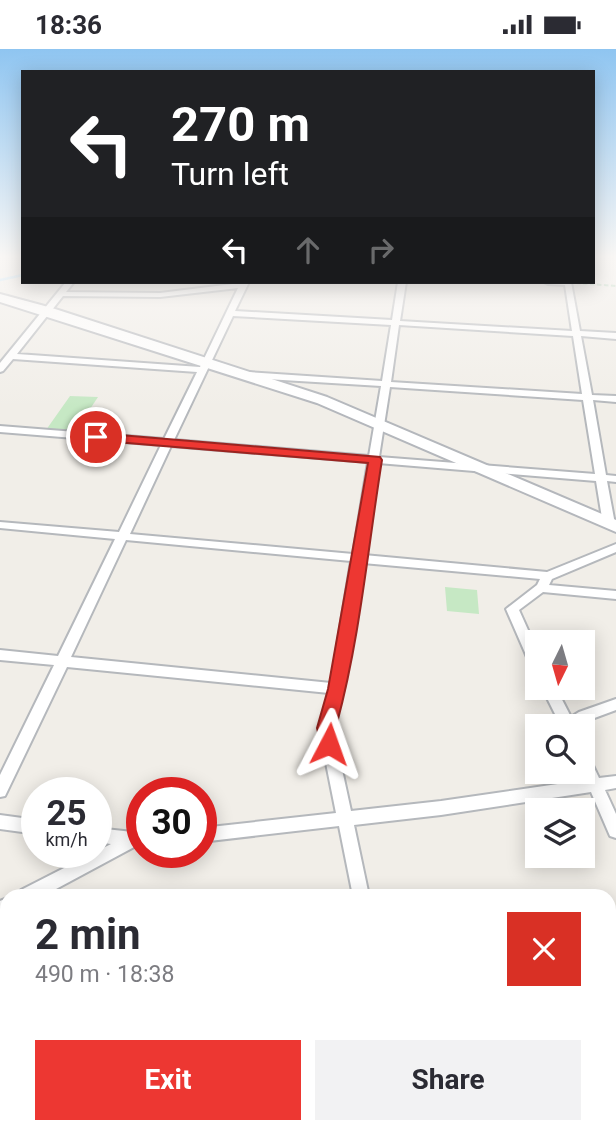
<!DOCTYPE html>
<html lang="en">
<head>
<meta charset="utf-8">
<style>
	:root { --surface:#fff; --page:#f2f2f3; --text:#2b2b33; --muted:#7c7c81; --accent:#ed3732 }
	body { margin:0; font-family:Roboto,sans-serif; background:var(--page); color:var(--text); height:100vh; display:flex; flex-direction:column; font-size:26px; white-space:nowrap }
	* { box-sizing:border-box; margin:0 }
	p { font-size:23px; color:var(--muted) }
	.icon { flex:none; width:38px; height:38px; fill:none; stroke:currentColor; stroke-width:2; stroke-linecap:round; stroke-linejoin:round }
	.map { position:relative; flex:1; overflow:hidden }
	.panel { position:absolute; left:0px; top:840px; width:616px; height:245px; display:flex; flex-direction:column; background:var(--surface); border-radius:21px 21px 0 0; box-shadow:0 4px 18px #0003 }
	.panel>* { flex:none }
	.guide { position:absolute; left:21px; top:21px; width:574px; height:214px; border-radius:0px; box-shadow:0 4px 18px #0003; background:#202124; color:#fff; overflow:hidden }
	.needle { width:46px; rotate:185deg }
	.buttons { position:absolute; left:525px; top:581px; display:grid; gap:14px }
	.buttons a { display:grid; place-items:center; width:70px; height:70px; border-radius:0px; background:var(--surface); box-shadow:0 4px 18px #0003; font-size:35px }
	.speed { position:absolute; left:21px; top:728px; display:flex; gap:14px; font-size:35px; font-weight:700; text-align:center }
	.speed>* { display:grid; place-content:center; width:91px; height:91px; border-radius:50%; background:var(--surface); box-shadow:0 4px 18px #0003; line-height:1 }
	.speed small { font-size:18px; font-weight:400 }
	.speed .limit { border:10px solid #d22; background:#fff; color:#111 }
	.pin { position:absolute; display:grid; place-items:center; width:60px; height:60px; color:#fff; margin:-30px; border:4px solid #fff; border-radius:50%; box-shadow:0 2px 7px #0007 }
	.me { position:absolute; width:77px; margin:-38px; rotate:4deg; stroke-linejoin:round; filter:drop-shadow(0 0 5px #0008) }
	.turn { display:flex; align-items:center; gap:24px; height:147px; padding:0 35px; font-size:32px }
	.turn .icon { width:91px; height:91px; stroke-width:2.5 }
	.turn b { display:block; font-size:49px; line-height:60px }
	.lanes { display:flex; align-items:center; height:66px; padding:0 35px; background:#0003; justify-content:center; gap:35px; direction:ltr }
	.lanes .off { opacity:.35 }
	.round { display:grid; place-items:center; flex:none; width:74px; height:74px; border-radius:0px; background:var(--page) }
	.head { display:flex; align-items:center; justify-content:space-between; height:119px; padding:0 35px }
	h1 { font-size:42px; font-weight:700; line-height:52px }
	.button { display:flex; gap:14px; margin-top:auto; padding:14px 35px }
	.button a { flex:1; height:80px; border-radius:0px; background:var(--accent); color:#fff; font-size:28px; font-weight:700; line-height:80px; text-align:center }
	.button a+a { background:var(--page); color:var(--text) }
	.status { display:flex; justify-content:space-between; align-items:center; height:49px; padding:0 35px; background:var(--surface); direction:ltr }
	.status svg { height:19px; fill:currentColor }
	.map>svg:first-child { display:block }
	.green { fill:#c6e8c4 }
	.water { fill:#a9deff }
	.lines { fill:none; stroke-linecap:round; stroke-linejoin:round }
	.stream { stroke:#a9deff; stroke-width:2.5 }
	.street-casing { stroke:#b5b8bc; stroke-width:4 }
	.secondary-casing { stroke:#b4b7bc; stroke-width:4 }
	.path { stroke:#9dcaa8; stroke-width:2; stroke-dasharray:4.5 2.5; stroke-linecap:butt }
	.street { fill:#fff; fill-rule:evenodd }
	.secondary { fill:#fff; fill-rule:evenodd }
	.route { fill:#ed3732; stroke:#9a2420; stroke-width:2 }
</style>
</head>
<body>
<div class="status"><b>18:36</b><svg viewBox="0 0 49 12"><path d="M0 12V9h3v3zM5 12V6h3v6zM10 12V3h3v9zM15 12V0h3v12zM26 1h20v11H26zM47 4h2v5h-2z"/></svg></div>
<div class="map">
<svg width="616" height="1085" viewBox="0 0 616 1085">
	<rect width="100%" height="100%" fill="#f1eee8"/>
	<path class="green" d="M70,347l28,1 -24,36 -28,-3z
		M445,538l32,3 2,24 -32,-3z"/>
	<path class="water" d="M616,1043v42h-252l42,-7h203v-34z
		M158,1078h103l8,7h-129z"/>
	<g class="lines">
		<path class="stream" d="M0,231l23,-5"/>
		<g class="street-casing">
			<path id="street" d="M66,233h8l-8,10 94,1 89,-11 -14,29 157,9 6,-38h8l-6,39 172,10 -7,-46 -17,-1 -4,-2h27l9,49 36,2v6l-35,-3 11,59 24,1v6l-23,-2 13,75 10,1v6l-9,-1 8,43 -2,2h-8l-2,-2 -7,-43 -218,-18 -14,92 183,17 69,-28v8l-64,27 -3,6 67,6v8l-73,-7 -24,18 18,40v19l-5,-2 -2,-3 -24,-55 31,-24 3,-6 -177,-16 -19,126 -11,39 18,83 90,-10 144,-21 -4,-8 2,-19 5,2 11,23 17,-2v12l-11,2 11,24v24l-6,-2 -19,-44 -150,23 -87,10 15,71h-16l-14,-70 -138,16v-14l135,-15 -17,-85 10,-35 -262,-26 -62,129 -5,1v-22l54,-110 -54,-5v-10l58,6 57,-117 -115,-11v-6l119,10 42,-87 -161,-13v-6l164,13 33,-67 -184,-13 -10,12 -3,1v-9zM238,239l-38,79 -183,-13 46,-58 97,1zM233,267l158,9 -9,56 -134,-9 -4,3 4,3 133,8 -12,70 -195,-16zM399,276l174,11 9,58 -191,-12zM390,338l193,13 12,74 -216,-17zM171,397l197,16 -15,92 -223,-20zM126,491l225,21 -20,122 -260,-26z
				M542,639h14l15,29 8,-5 37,-13v11l-27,10 -10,6h-18z
				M0,766l37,5v14l-37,-5z
				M96,779l46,5v14l-6,-1 -93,50h-24l2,-6 90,-46 -15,-2z
				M7,849v17l-7,3v-17z
				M616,974v20l-7,1v-20z
				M238,1078h27l-1,7h-29z"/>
		</g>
		<g class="secondary-casing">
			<path id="secondary" d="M0,245l52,14 275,89 289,123v12l-299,-129 -317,-101z"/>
		</g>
		<path class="path" d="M576,234l40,3"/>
		<use href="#street" class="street"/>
		<use href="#secondary" class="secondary"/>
	</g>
	<linearGradient id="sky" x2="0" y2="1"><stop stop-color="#8fc5f1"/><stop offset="0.58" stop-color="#f9f7f5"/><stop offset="1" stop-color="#f9f7f5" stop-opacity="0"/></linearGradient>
	<rect width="616" height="358" fill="url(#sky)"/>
	<path class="route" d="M96,384l284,24 2,3c-14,87 -22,178 -45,263 -3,9 3,17 -2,26l-6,2 -7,-2 -5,-21 11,-39 40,-226 -276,-23v-6z"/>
</svg>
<div class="buttons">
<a><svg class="needle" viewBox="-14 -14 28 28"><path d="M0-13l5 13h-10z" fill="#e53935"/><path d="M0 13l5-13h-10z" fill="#7c7c81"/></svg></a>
<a><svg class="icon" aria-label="search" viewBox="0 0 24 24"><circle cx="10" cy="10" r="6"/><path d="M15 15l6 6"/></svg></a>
<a><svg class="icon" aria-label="layers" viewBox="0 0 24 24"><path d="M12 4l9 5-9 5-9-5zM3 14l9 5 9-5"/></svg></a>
</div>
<div class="speed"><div>25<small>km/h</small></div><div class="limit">30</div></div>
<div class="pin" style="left:96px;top:388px;background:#d93025"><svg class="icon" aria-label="arrive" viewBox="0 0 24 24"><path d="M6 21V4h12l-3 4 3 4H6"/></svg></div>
<svg class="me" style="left:329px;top:695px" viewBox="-20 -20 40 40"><path d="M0-17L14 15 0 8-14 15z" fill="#ed3732" stroke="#fff" stroke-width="4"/></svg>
<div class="guide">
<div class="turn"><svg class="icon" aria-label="left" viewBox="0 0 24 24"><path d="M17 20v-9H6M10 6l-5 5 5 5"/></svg><div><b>270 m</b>Turn left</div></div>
<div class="lanes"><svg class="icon" aria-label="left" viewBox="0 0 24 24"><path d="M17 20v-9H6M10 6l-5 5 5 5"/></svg><svg class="icon off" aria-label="ahead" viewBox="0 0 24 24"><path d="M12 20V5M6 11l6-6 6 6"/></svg><svg class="icon off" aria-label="right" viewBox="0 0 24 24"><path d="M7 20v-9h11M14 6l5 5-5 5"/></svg></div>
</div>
<section class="panel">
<div class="head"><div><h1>2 min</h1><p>490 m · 18:38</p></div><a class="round" style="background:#d93025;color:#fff"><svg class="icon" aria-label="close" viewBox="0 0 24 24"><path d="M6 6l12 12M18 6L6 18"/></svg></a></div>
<div class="button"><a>Exit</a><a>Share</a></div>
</section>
</div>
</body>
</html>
